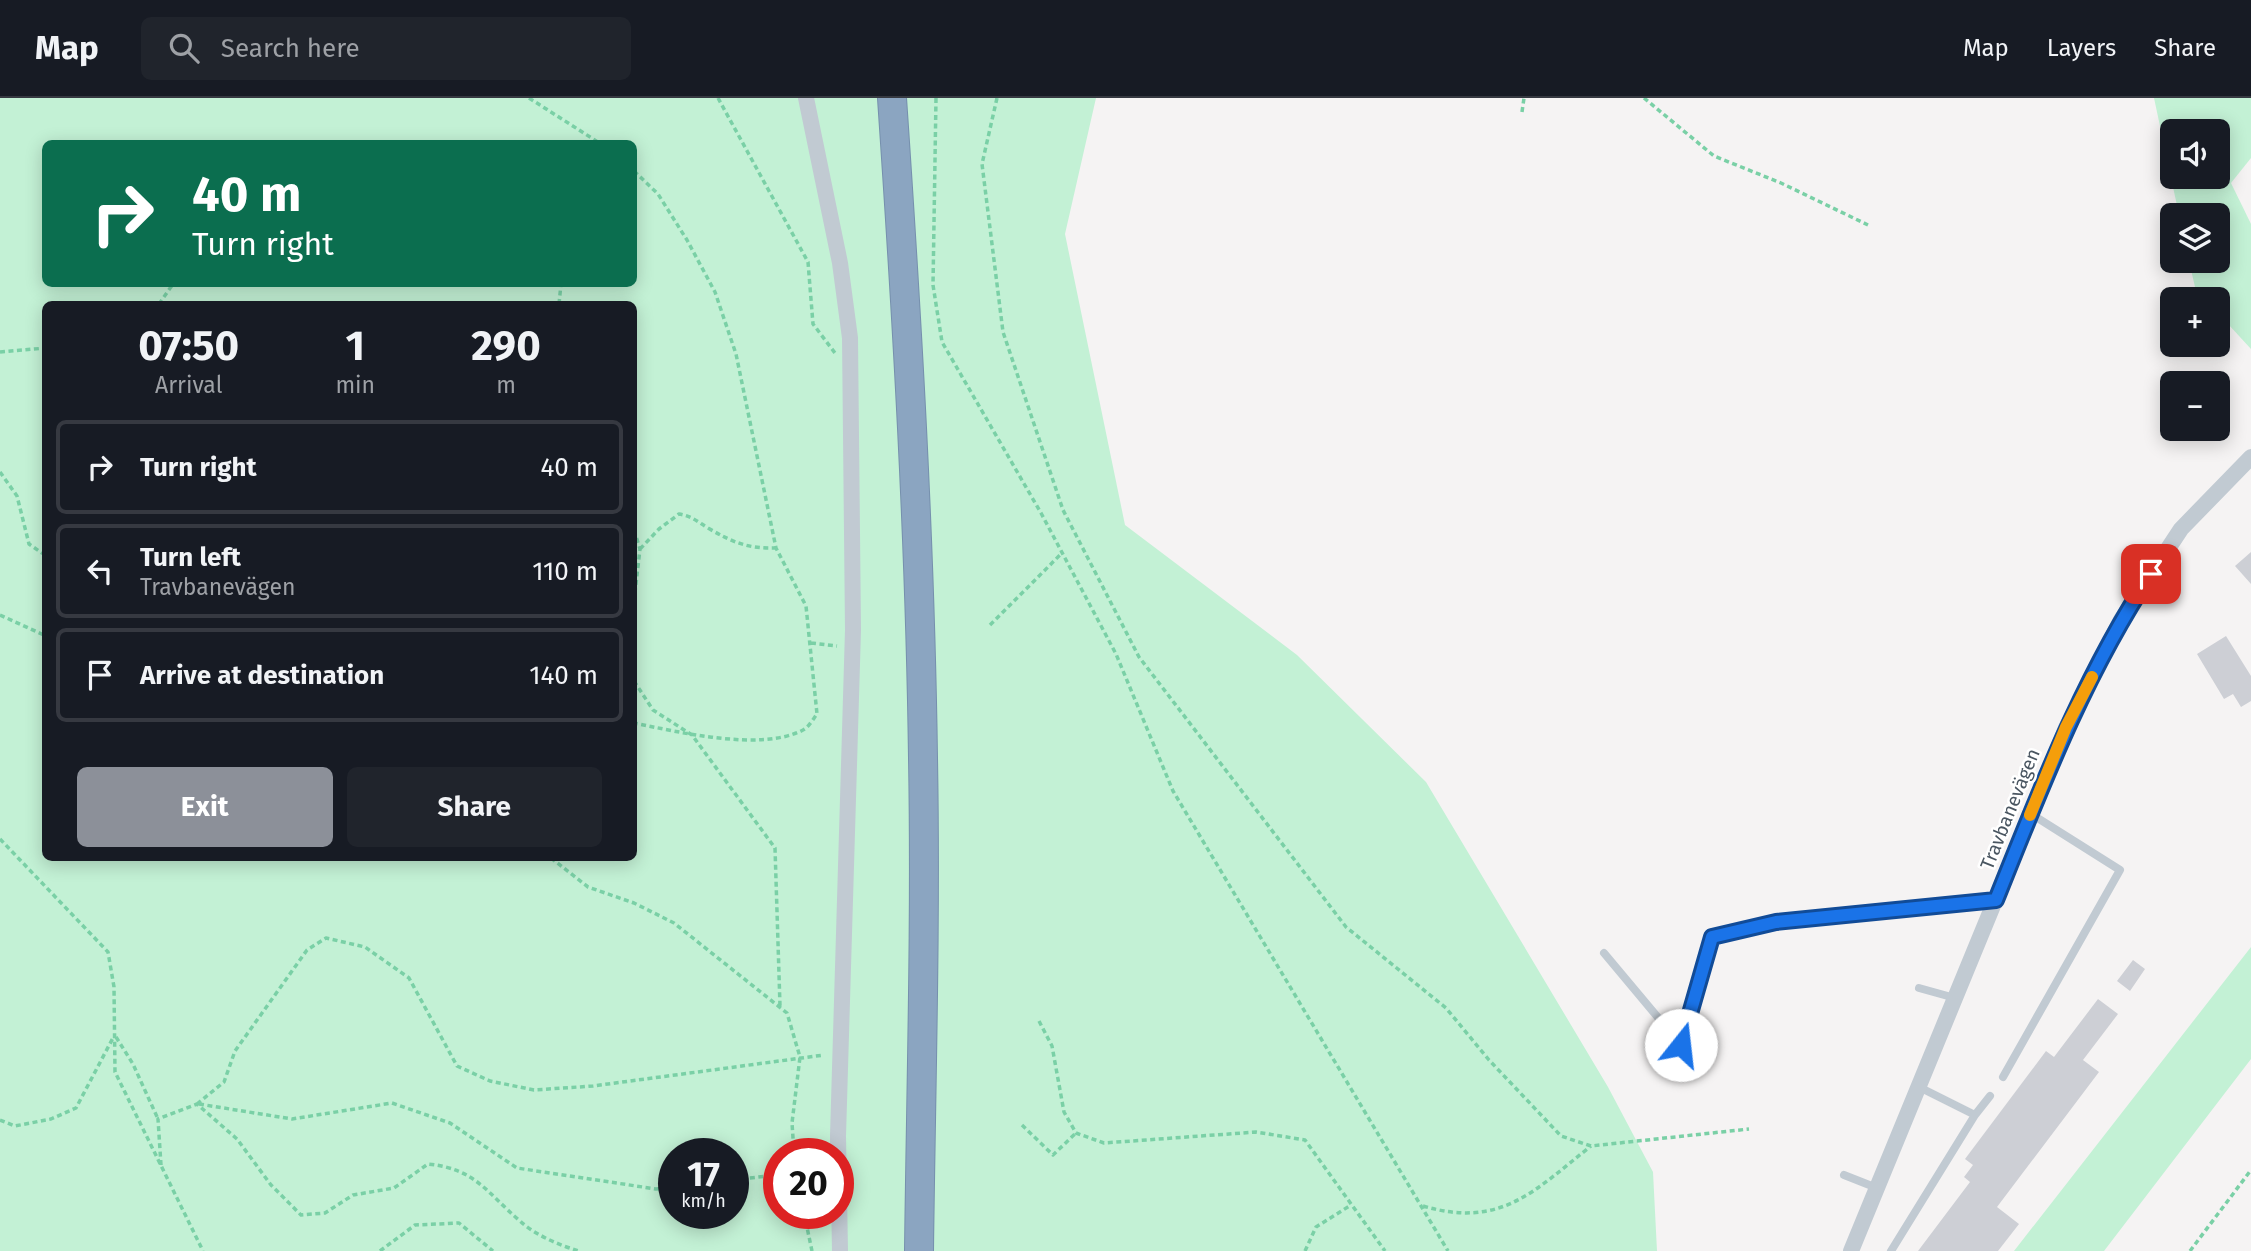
<!DOCTYPE html>
<html lang="en">
<head>
<meta charset="utf-8">
<style>
	:root { --surface:#171b24; --page:#20242c; --text:#f1f3f6; --muted:#9ea1a6; --line:#363941; --accent:#8c9099 }
	body { margin:0; font-family:"Fira Sans",sans-serif; background:var(--page); color:var(--text); height:100vh; display:flex; flex-direction:column; font-size:26px; white-space:nowrap }
	* { box-sizing:border-box; margin:0 }
	p { font-size:23px; color:var(--muted) }
	.icon { flex:none; width:38px; height:38px; fill:none; stroke:currentColor; stroke-width:2; stroke-linecap:round; stroke-linejoin:round }
	.map { position:relative; flex:1; overflow:hidden }
	.sheet { position:absolute; left:42px; top:203px; width:595px; height:560px; display:flex; flex-direction:column; background:var(--surface); border-radius:10px; box-shadow:0 4px 18px #0003 }
	.sheet>* { flex:none }
	.top-card { position:absolute; left:42px; top:42px; width:595px; height:147px; border-radius:10px; box-shadow:0 4px 18px #0003; background:#0b6e4f; color:#fff; overflow:hidden }
	.buttons { position:absolute; left:2160px; top:21px; display:grid; gap:14px }
	.buttons a { display:grid; place-items:center; width:70px; height:70px; border-radius:10px; background:var(--surface); box-shadow:0 4px 18px #0003; font-size:35px }
	.speed { position:absolute; left:658px; top:1040px; display:flex; gap:14px; font-size:35px; font-weight:700; text-align:center }
	.speed>* { display:grid; place-content:center; width:91px; height:91px; border-radius:50%; background:var(--surface); box-shadow:0 4px 18px #0003; line-height:1 }
	.speed small { font-size:18px; font-weight:400 }
	.speed .limit { border:10px solid #d22; background:#fff; color:#111 }
	.pin { position:absolute; display:grid; place-items:center; width:60px; height:60px; color:#fff; margin:-30px; border-radius:14px; box-shadow:0 4px 10px #0006 }
	.me { position:absolute; width:77px; margin:-38px; rotate:16deg; stroke-linejoin:round; filter:drop-shadow(0 0 5px #0008) }
	.turn { display:flex; align-items:center; gap:24px; height:147px; padding:0 35px; font-size:32px }
	.turn .icon { width:91px; height:91px; stroke-width:2.5 }
	.turn b { display:block; font-size:49px; line-height:60px }
	.eta { display:flex; justify-content:space-evenly; align-items:center; height:119px; text-align:center }
	.eta b { font-size:42px; font-weight:700; line-height:49px }
	.button { display:flex; gap:14px; margin-top:auto; padding:14px 35px }
	.button a { flex:1; height:80px; border-radius:10px; background:var(--accent); color:#fff; font-size:28px; font-weight:700; line-height:80px; text-align:center }
	.button a+a { background:var(--page); color:var(--text) }
	ul { padding:0; list-style:none }
	li { display:flex; align-items:center; gap:21px; height:94px; margin:0 14px 10px; padding:0 21px; border:4px solid var(--line); border-radius:10px }
	li div { flex:1 }
	li b { display:block; font-size:26px }
	li em { font-style:normal }
	header { display:flex; align-items:center; gap:42px; box-sizing:border-box; height:98px; padding:0 35px; background:var(--surface); border-bottom:2px solid var(--line) }
	header strong { font-size:33px }
	nav { display:flex; gap:38px; margin-inline-start:auto; font-size:24px }
	.search { width:490px; height:63px; background:var(--page); display:flex; align-items:center; gap:18px; box-sizing:border-box; padding:0 24px; border-radius:10px; color:var(--muted); font-size:26px }
	.map>svg:first-child { display:block }
	.green { fill:#c3f1d5; fill-rule:evenodd }
	.building { fill:#cdcfd5 }
	.lines { fill:none; stroke-linecap:round; stroke-linejoin:round }
	.highway-casing { stroke:#7690ad; stroke-width:30 }
	.path { stroke:#7ad0a6; stroke-width:3.5; stroke-dasharray:5 3.5; stroke-linecap:butt }
	.lane { stroke:#c1cad2; stroke-width:8 }
	.street { stroke:#c1cad2; stroke-width:16 }
	.highway { stroke:#8ba5c1; stroke-width:28 }
	.route-casing { stroke:#114b97; stroke-width:18 }
	.route { stroke:#1a73e8; stroke-width:12 }
	.slow { stroke:#f59e0b; stroke-width:12 }
	.labels { text-anchor:middle; dominant-baseline:central; stroke-width:5; stroke-linejoin:round; paint-order:stroke }
	.street-label { font-size:19px; fill:#4a5661; stroke:#fff }
</style>
</head>
<body>
<header>
<strong>Map</strong>
<div class="search"><svg class="icon" aria-label="search" viewBox="0 0 24 24"><circle cx="10" cy="10" r="6"/><path d="M15 15l6 6"/></svg>Search here</div>
<nav><a>Map</a><a>Layers</a><a>Share</a></nav>
</header>
<div class="map">
<svg width="2251" height="1153" viewBox="0 0 2251 1153">
	<rect width="100%" height="100%" fill="#f5f3f3"/>
	<path class="green" d="M0,0h1096l-31,136 60,291 172,130 129,127 182,305 45,85 4,79h-1657zM46,46h588v140h-588zM46,206h588v554h-588zM674,1055h59v60h-59zM779,1055h59v60h-59z
		M2154,0h97v60l-20,25 20,41v125l-34,-37v-13h-11l-11,-12 -6,-26h28v-46h-38zM2172,33h45v46h-45z
		M2251,849v112l-147,192h-90z"/>
	<path class="building" d="M2251,454v32l-16,-18z
		M2226,538l25,40v25l-10,6 -8,-13 -9,5 -27,-45z
		M2133,862l12,9 -15,22 -13,-10z
		M2098,901l20,15 -35,46 16,12 -102,135 22,17 -21,27h-80l52,-69 -6,-5 9,-12 -8,-6 81,-108 8,6z"/>
	<g class="lines">
		<g class="highway-casing">
			<path id="highway" d="M892,0c15,220 28,440 31,660 3,165 -2,329 -4,493"/>
		</g>
		<path class="path" d="M529,0l72,46
			M718,0l90,164 5,62 22,29
			M936,0l-3,187 9,57 99,171 75,141 57,137 275,460
			M997,0l-15,66 21,168 60,178 76,147 207,270 100,81 43,52 72,76 30,10 158,-17
			M1644,0l70,58 67,27 87,42
			M1522,14l2,-14
			M634,73l24,23 29,46 28,52 21,62 40,194 30,58 11,108c-4,5 -8,13 -14,16 -42,22 -124,2 -169,-7
			M159,206l14,-20
			M559,206l2,-20
			M0,254l46,-4
			M0,374l17,24 12,48 13,9 4,-1
			M634,432l6,19 -6,52
			M640,451l19,-20 20,-15c13,2 19,8 29,14 24,14 40,21 68,20
			M0,517l46,21
			M990,527l72,-72
			M811,545l26,3
			M634,583l19,29 39,25 83,113 5,158
			M0,741l108,113 6,35 1,85 88,179
			M551,760l37,29 46,16 40,20 113,90 13,44 -8,66 2,30
			M1039,923l13,25 12,66 12,21 28,10 152,-11 49,8 80,111
			M116,939l17,27 25,55
			M197,1006l27,-22 11,-31 72,-101 19,-12 39,9 44,31 48,88 33,15 44,9 59,-4 231,-31
			M199,1006l93,15 100,-16 58,20 67,45 139,21 18,-2
			M0,1022l15,6 36,-7 25,-11 38,-72
			M1022,1027l31,30 23,-22
			M161,1067l-3,-46 39,-15 40,35 34,46 30,30 24,-2 28,-18 41,-7 34,-24c48,5 58,28 92,57 15,14 39,24 59,30
			M733,1082l43,-5 3,-3
			M1423,1108c78,23 111,-15 168,-60
			M804,1115l8,38
			M380,1153l35,-26 44,-2 34,28
			M1305,1153l11,-24 35,-22
			M2190,1153l61,-81"/>
		<path class="lane" d="M1604,855l77,92 31,-108 64,-15 219,-22
			M1919,890l36,10
			M2003,979l117,-207 -89,-56
			M1919,989l56,28 15,-19
			M1844,1077l33,13
			M1891,1153l84,-136"/>
		<path class="street" d="M806,0l34,165 10,75 3,292 -15,506 2,115
			M1851,1153l215,-523 55,-108 60,-91 70,-72"/>
		<use href="#highway" class="highway"/>
	</g>
	<g class="lines">
		<g class="route-casing">
			<path id="route" d="M1681,947l31,-108 64,-15 220,-22c45,-112 88,-225 155,-326"/>
		</g>
		<use href="#route" class="route"/>
		<path class="slow" d="M2030,717l36,-88 26,-50"/>
	</g>
	<g class="labels">
		<g class="street-label">
			<text transform="translate(2010 711) rotate(-68)">Travbanevägen</text>
		</g>
	</g>
</svg>
<div class="buttons">
<a><svg class="icon" aria-label="sound" viewBox="0 0 24 24"><path d="M4 9h4l5-4v14l-5-4H4zM17 9q2 3 0 6"/></svg></a>
<a><svg class="icon" aria-label="layers" viewBox="0 0 24 24"><path d="M12 4l9 5-9 5-9-5zM3 14l9 5 9-5"/></svg></a>
<a>+</a>
<a>−</a>
</div>
<div class="speed"><div>17<small>km/h</small></div><div class="limit">20</div></div>
<div class="pin" style="left:2151px;top:476px;background:#d93025"><svg class="icon" aria-label="arrive" viewBox="0 0 24 24"><path d="M6 21V4h12l-3 4 3 4H6"/></svg></div>
<svg class="me" style="left:1681px;top:947px" viewBox="-20 -20 40 40"><circle r="19" fill="#fff"/><path d="M0-13L10 11 0 6-10 11z" fill="#1a73e8"/></svg>
<div class="top-card">
<div class="turn"><svg class="icon" aria-label="right" viewBox="0 0 24 24"><path d="M7 20v-9h11M14 6l5 5-5 5"/></svg><div><b>40 m</b>Turn right</div></div>
</div>
<section class="sheet">
<div class="eta">
<div><b>07:50</b><p>Arrival</p></div>
<div><b>1</b><p>min</p></div>
<div><b>290</b><p>m</p></div>
</div>
<ul>
<li><svg class="icon" aria-label="right" viewBox="0 0 24 24"><path d="M7 20v-9h11M14 6l5 5-5 5"/></svg><div><b>Turn right</b></div><em>40 m</em></li>
<li><svg class="icon" aria-label="left" viewBox="0 0 24 24"><path d="M17 20v-9H6M10 6l-5 5 5 5"/></svg><div><b>Turn left</b><p>Travbanevägen</p></div><em>110 m</em></li>
<li><svg class="icon" aria-label="arrive" viewBox="0 0 24 24"><path d="M6 21V4h12l-3 4 3 4H6"/></svg><div><b>Arrive at destination</b></div><em>140 m</em></li>
</ul>
<div class="button"><a>Exit</a><a>Share</a></div>
</section>
</div>
</body>
</html>
